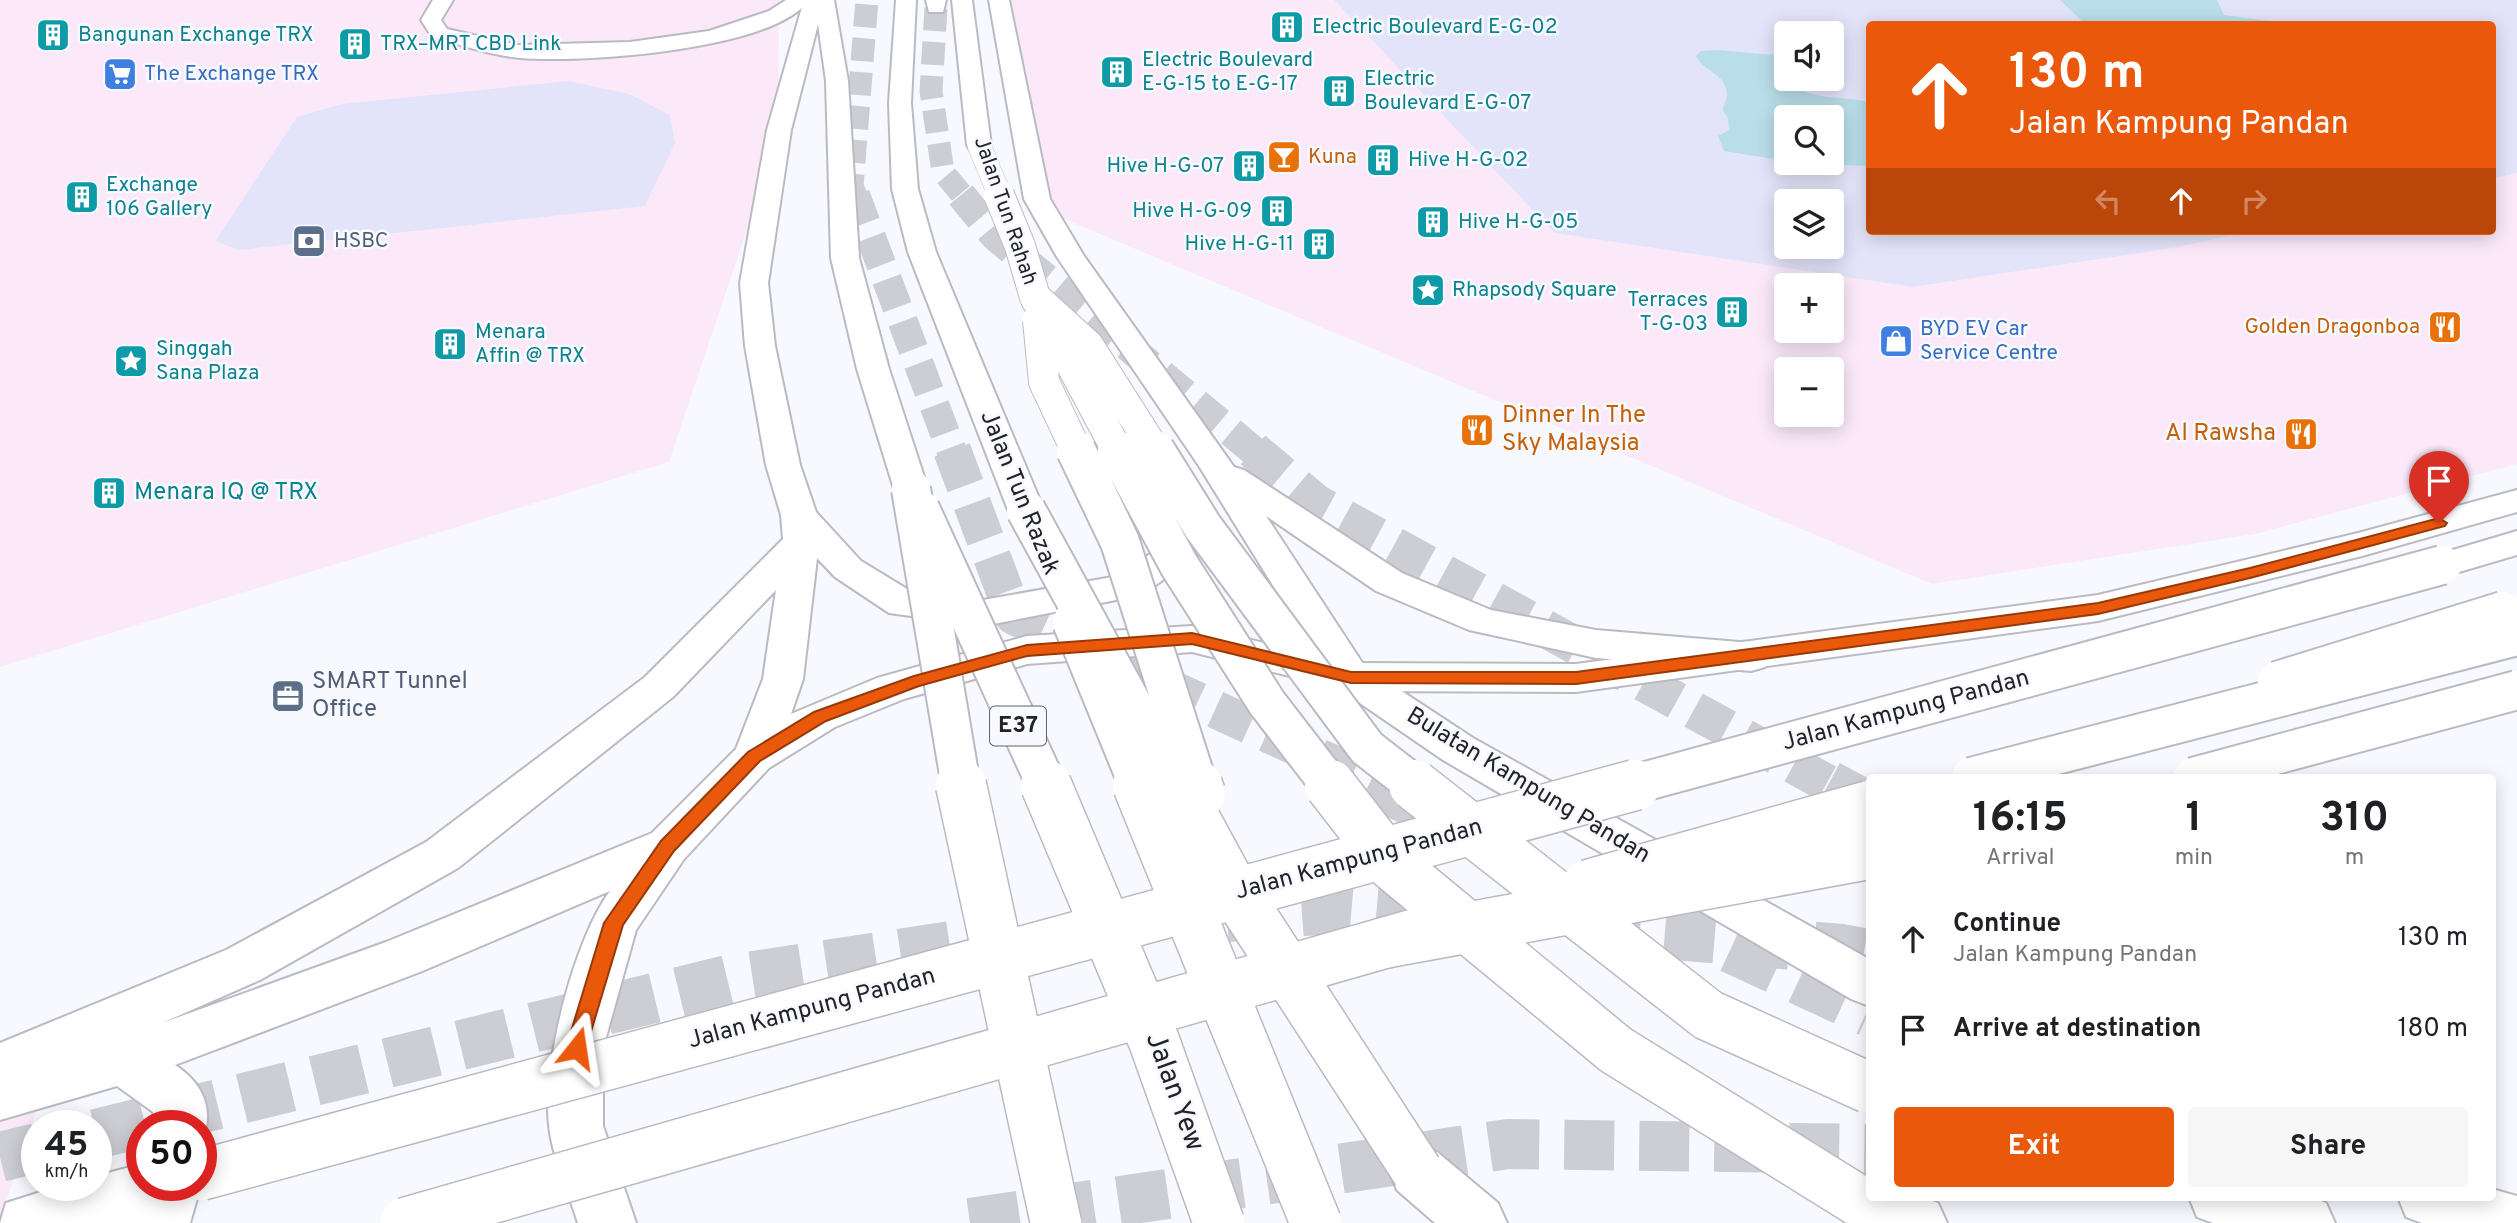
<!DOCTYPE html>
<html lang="en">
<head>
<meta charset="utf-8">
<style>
	:root { --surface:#fff; --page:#f6f6f6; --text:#202124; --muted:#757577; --accent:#ea580c }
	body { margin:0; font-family:Overpass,sans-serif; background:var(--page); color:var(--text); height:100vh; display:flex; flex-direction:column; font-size:26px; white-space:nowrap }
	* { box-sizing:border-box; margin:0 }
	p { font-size:23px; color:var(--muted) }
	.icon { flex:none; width:38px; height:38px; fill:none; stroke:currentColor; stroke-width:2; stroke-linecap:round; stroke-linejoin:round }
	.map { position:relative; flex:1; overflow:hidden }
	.drawer { position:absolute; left:1866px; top:774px; width:630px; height:427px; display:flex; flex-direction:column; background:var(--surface); border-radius:7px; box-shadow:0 4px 18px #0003 }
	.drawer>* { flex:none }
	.top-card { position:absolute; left:1866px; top:21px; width:630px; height:214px; border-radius:7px; box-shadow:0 4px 18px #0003; background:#ea580c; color:#fff; overflow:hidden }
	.tools { position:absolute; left:1774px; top:21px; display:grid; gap:14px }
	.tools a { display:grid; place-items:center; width:70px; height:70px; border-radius:7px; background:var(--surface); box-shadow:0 4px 18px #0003; font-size:35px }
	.speed { position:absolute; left:21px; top:1110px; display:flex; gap:14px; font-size:35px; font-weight:700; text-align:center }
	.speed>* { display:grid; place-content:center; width:91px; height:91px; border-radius:50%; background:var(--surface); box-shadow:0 4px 18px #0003; line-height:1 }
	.speed small { font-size:18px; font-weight:400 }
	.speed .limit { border:10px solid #d22; background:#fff; color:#111 }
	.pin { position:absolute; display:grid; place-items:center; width:60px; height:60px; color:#fff; margin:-72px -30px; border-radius:50% 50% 50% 0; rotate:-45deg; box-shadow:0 0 7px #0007 }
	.pin .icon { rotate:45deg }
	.me { position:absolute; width:77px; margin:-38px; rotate:15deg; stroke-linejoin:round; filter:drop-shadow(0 0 5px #0008) }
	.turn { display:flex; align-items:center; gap:24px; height:147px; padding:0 28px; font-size:32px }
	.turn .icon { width:91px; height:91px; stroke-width:2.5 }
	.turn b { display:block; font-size:49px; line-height:60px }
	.lanes { display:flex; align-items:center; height:66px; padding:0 28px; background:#0003; justify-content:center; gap:35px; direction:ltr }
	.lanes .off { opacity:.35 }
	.eta { display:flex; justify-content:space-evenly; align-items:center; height:119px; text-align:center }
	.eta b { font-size:42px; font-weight:700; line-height:49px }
	.action { display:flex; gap:14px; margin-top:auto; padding:14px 28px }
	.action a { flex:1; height:80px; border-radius:7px; background:var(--accent); color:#fff; font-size:28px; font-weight:700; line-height:80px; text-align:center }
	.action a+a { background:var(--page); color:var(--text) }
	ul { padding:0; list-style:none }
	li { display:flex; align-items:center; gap:21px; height:91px; padding:0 28px }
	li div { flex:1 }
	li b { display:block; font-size:26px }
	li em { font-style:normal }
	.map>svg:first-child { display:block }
	.commercial { fill:#fbe9fa; fill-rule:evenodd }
	.green { fill:#e3e4f9; fill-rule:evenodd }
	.water { fill:#b9deea }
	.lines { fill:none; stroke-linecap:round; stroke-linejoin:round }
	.highway-tunnel-far3 { stroke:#cdced4; stroke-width:23; stroke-dasharray:23 11; stroke-linecap:butt }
	.highway-tunnel-far2 { stroke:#cdced4; stroke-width:30; stroke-dasharray:30 15; stroke-linecap:butt }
	.highway-tunnel-far1 { stroke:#cdced4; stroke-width:38; stroke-dasharray:38 19; stroke-linecap:butt }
	.highway-tunnel { stroke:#cdced4; stroke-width:50; stroke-dasharray:50 25; stroke-linecap:butt }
	.minor-casing { stroke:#babac4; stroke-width:4 }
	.major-casing { stroke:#babac4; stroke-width:4 }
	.highway-casing { stroke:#babac4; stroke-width:4 }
	.minor { fill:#fff; fill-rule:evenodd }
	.major { fill:#fff; fill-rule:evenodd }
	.highway { fill:#fff; fill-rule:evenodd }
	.major-bridge-far3-casing { stroke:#babac4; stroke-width:24; stroke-linecap:butt }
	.major-bridge-far2-casing { stroke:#babac4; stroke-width:32; stroke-linecap:butt }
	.major-bridge-far1-casing { stroke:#babac4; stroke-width:42; stroke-linecap:butt }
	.major-bridge-casing { stroke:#babac4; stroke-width:53; stroke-linecap:butt }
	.highway-bridge-far2-casing { stroke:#babac4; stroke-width:32; stroke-linecap:butt }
	.highway-bridge-far1-casing { stroke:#babac4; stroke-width:42; stroke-linecap:butt }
	.highway-bridge-casing { stroke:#babac4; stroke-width:53; stroke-linecap:butt }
	.major-bridge-far3 { stroke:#fff; stroke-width:23 }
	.major-bridge-far2 { stroke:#fff; stroke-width:30 }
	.major-bridge-far1 { stroke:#fff; stroke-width:38 }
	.major-bridge { stroke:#fff; stroke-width:50 }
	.highway-bridge-far2 { stroke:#fff; stroke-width:30 }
	.highway-bridge-far1 { stroke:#fff; stroke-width:38 }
	.highway-bridge { stroke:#fff; stroke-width:50 }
	.route { fill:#ea580c; stroke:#983908; stroke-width:2 }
	.labels { text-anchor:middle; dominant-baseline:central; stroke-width:5; stroke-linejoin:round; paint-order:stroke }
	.far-culture-label { font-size:21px; fill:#0d838f; stroke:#f8f9ff; text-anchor:start }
	.far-shop-label { font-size:21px; fill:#366cbe; stroke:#f8f9ff; text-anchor:start }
	.far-food-label { font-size:21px; fill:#c56008; stroke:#f8f9ff; text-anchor:start }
	.far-street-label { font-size:21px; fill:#232327; stroke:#f8f9ff }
	.far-service-label { font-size:21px; fill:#4e5e75; stroke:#f8f9ff; text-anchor:start }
	.shield { fill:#f8f9ff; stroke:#636368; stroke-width:2 }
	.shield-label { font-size:23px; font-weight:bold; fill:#232327 }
	.food-label { font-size:24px; fill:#c56008; stroke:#f8f9ff; text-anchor:start }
	.culture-label { font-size:24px; fill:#0d838f; stroke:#f8f9ff; text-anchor:start }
	.street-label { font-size:24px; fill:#232327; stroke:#f8f9ff }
	.service-label { font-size:24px; fill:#4e5e75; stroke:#f8f9ff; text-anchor:start }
	.near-street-label { font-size:28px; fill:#232327; stroke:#f8f9ff }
</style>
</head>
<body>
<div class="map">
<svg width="2517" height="1223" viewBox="0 0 2517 1223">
	<rect width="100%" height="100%" fill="#f8f9ff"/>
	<path class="commercial" d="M0,0h779l-1,137 -109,325 -669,205z
		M1001,0h333l220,233 359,54 260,-39 80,-17h239v-52l25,-6v291l-262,70 -323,50 -894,-376zM1787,285h45v46h-45zM1787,369h45v46h-45z
		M64,1029l-64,190v-178z"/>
	<path class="green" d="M1334,0h1183v173l-25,6v-155h-623v207h384l-80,17 -260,39 -359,-54zM1787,33h45v46h-45zM1787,117h45v46h-45zM1787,201h45v46h-45z
		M568,81l61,13 41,21 5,28 -30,63 -406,44 -24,-9 82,-124 45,-13z"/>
	<path class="water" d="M2060,0h157l7,15 70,9h-209z
		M1717,50l69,6 1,23c19,23 54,16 82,23v64l-73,-3h36v-46h-45v44l-63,-10 -6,-15 11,-6 -1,-12 -5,-7c0,-7 4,-11 4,-16 0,-21 -23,-23 -31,-39l5,-5z"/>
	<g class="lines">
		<path class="highway-tunnel-far3" d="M936,8l-5,83 12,81 20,24
			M856,196l-4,-10 15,-186"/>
		<path class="highway-tunnel-far2" d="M855,195l97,257
			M961,195l34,41 260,216"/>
		<path class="highway-tunnel-far1" d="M952,450l62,166 367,170
			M1253,450l63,53 516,283"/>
		<path class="highway-tunnel" d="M1377,785l61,28
			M1828,785l41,22
			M1227,917l119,-9 104,9
			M1590,928l252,21 27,5
			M1731,948l138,64
			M96,1134l632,-154 269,-41
			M0,1157l37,-9
			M970,1223l538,-79 361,5"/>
		<g class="minor-casing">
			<path id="minor" d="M433,0h20l-12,20 6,9 71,16 112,-3 79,-11 60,-20 17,-11h23c-37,51 -228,63 -289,58 -30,-3 -59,-13 -88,-21l-11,-17z
				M2517,490v22l-155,44 -264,65 -522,71 -225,-1 -14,-4 -6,-10 6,-10 14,-4 225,1 522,-69 260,-62z"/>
		</g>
		<g class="major-casing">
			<path id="major" d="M804,0h30l14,81 11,177 30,111 39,120 -5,7 -12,3 -12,-3 -5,-7 -37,-120 -26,-111 -5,-177 -8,-57 -27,106 -23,153 7,63 25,119 16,47 45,49 51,31 71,8 135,-24 51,-35 7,-19 13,-3 13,3 5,8 -3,16 -5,8 -57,41 -159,31 -94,-13 -54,-36 -18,-19 -14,121 -12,35 86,-36 150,-42 165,-10 124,29 -117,-189 -142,-209 -33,-58 -35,-199h20l41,199 34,57 150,211 10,3 158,103 89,37 105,20 155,13 14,4 6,10 -6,10 -14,4 -155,-13 -127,-28 -93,-39 -110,-75 99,151 108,71 396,221v47l-18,-7 -408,-239 -105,-72 -146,-36 -165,12 -123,35 -69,28 -66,41 -85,91 -48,71 -33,118v78l33,97h-58c-9,-30 -26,-67 -29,-98 -7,-61 25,-185 61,-234l-190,81 -245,93c29,19 40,46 26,78v-18h-46l-2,-13 -36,-26 -117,34v-77l226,-93 200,-108 219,-165 138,-138 -2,-24 -15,-50 -21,-119 -5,-63 27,-153zM776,590l-13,89 -27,70 -84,84 -266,109 -224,81 98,-43 198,-112 215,-171z
				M896,0h20l-5,103 7,86 18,63 108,258 -5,8 -13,3 -13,-3 -5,-8 -100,-258 -16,-63 -3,-86z
				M952,0h20l19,145 -3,5h-18l-3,-5z
				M2517,531v24l-75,22 -13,-4 -6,-8 6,-8z
				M142,1164v21h59l-11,38h-190l6,-20 57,-18h33v-9z
				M2492,1189l25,7v27h-95l-16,-6 -8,-20h94z
				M2189,1197h123l14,6 9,20h-122l-16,-6z"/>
		</g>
		<g class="highway-casing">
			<path id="highway" d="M926,0h20l-3,12h-14z
				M1417,1144l20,8 61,51 9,20h-72l-38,-33 -8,-19 8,-19z
				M1869,1180v17h55l14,6 9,20h-99l-6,-15 8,-20z"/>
		</g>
		<use href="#minor" class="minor"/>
		<use href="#major" class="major"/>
		<use href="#highway" class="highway"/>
		<g class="major-bridge-far3-casing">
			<path id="major-bridge-far3" d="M979,145l21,51"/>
		</g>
		<g class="major-bridge-far2-casing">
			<path id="major-bridge-far2" d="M999,195l21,51 15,51 53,48 68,107"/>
		</g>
		<g class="major-bridge-far1-casing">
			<path id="major-bridge-far1" d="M1155,450l48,77 164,221 49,38
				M920,509l127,277
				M1072,622l67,164
				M2277,681l226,-70
				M1628,786l814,-221"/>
		</g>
		<g class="major-bridge-casing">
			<path id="major-bridge" d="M1046,785l108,256 65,182
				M1138,785l178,438
				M1414,785l294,230 161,73
				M1588,885l281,-79
				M201,1175l1434,-390
				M405,1223l1007,-288"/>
		</g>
		<g class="highway-bridge-far2-casing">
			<path id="highway-bridge-far2" d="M1035,297l83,155
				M1038,320l6,62 33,70"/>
		</g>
		<g class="highway-bridge-far1-casing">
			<path id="highway-bridge-far1" d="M1076,450l44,92 78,244
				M1117,450l62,115 88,138 64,83
				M911,489l50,297
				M1026,510l151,276
				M1971,777l546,-141
				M2193,777l324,-87"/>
		</g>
		<g class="highway-bridge-casing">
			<path id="highway-bridge" d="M961,785l95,438
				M1176,785l50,92 191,294
				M1197,785l3,9
				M1330,785l62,80 224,185 254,158
				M1384,943l485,-89"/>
		</g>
		<use href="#major-bridge-far3" class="major-bridge-far3"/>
		<use href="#major-bridge-far2" class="major-bridge-far2"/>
		<use href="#major-bridge-far1" class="major-bridge-far1"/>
		<use href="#major-bridge" class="major-bridge"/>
		<use href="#highway-bridge-far2" class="highway-bridge-far2"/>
		<use href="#highway-bridge-far1" class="highway-bridge-far1"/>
		<use href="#highway-bridge" class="highway-bridge"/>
	</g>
	<path class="route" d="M2439,518l8,5 -2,3 -195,52 -152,36 -522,70 -225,-1 -159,-39 -165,12 -108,30 -93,35 -66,40 -86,90 -51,74 -39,130 -7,3 -8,-3 -3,-7 38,-125 57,-82 87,-89 66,-40 100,-36 113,-31 165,-12 159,39h225l522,-69 152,-35z"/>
	<defs>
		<g id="building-square" transform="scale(1.75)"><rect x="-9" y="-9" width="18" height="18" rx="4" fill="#0f9aa8" stroke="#f8f9ff"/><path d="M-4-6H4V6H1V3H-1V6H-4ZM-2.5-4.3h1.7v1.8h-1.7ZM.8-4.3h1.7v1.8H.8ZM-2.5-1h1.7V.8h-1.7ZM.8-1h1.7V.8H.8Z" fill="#fff"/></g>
		<g id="supermarket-square" transform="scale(1.75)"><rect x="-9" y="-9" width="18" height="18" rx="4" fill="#3f7fe0" stroke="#f8f9ff"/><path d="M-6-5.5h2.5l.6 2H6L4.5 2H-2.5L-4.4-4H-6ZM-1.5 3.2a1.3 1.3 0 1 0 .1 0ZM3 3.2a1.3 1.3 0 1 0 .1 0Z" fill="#fff"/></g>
		<g id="bar-square" transform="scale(1.75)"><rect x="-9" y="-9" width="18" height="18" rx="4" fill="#e8710a" stroke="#f8f9ff"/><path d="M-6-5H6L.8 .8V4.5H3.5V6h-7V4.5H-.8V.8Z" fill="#fff"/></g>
		<g id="bank-square" transform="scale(1.75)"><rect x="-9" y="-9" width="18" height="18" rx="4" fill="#5c6f8a" stroke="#f8f9ff"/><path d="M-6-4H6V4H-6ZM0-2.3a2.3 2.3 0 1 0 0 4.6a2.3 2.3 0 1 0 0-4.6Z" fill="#fff"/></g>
		<g id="sight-square" transform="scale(1.75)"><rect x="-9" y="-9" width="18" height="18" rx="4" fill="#0f9aa8" stroke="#f8f9ff"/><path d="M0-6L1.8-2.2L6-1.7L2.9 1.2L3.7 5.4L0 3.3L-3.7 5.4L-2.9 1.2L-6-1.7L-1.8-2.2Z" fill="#fff"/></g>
		<g id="restaurant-square" transform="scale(1.75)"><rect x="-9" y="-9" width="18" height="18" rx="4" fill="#e8710a" stroke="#f8f9ff"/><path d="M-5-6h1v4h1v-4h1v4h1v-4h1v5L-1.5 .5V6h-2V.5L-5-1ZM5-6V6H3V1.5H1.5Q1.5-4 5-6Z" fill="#fff"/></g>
		<g id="shop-square" transform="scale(1.75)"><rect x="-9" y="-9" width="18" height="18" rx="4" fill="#3f7fe0" stroke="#f8f9ff"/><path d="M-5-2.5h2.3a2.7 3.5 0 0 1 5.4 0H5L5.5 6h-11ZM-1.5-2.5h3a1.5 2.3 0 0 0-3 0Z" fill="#fff"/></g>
		<g id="office-square" transform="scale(1.75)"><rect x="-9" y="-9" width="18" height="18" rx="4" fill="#5c6f8a" stroke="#f8f9ff"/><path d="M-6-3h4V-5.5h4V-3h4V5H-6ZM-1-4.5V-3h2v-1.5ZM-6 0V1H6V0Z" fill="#fff"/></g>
	</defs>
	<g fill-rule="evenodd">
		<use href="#building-square" x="1287" y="27"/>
		<use href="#building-square" x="53" y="35"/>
		<use href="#building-square" x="355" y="44"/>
		<use href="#building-square" x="1117" y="72"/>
		<use href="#supermarket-square" x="120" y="74"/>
		<use href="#building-square" x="1339" y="91"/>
		<use href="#bar-square" x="1284" y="157"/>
		<use href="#building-square" x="1383" y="160"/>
		<use href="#building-square" x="1249" y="166"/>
		<use href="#building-square" x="82" y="197"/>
		<use href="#building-square" x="1277" y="211"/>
		<use href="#building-square" x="1433" y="222"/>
		<use href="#bank-square" x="309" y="241"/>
		<use href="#building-square" x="1319" y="244"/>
		<use href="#sight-square" x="1428" y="290"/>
		<use href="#building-square" x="1732" y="312"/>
		<use href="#restaurant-square" x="2445" y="327"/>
		<use href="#shop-square" x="1896" y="341"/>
		<use href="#building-square" x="450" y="344"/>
		<use href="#sight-square" x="131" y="361"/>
		<use href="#restaurant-square" x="1477" y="430"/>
		<use href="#restaurant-square" x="2301" y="434"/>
		<use href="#building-square" x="109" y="493"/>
		<use href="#office-square" x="288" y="696"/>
	</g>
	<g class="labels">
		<g class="far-culture-label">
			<text x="1312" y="27">Electric Boulevard E-G-02</text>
			<text x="78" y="35">Bangunan Exchange TRX</text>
			<text x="380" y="44">TRX–MRT CBD Link</text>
			<text x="1142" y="60">Electric Boulevard<tspan x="1142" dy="24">E-G-15 to E-G-17</tspan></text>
			<text x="1364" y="79">Electric<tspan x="1364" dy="24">Boulevard E-G-07</tspan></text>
			<text x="1408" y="160">Hive H-G-02</text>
			<text x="1224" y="166" text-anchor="end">Hive H-G-07</text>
			<text x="106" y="185">Exchange<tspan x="106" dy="24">106 Gallery</tspan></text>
			<text x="1252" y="211" text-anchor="end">Hive H-G-09</text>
			<text x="1458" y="222">Hive H-G-05</text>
			<text x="1294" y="244" text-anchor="end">Hive H-G-11</text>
			<text x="1452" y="290">Rhapsody Square</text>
			<text x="1708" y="300" text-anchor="end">Terraces<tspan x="1708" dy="24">T-G-03</tspan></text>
			<text x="475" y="332">Menara<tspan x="475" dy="24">Affin @ TRX</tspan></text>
			<text x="156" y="349">Singgah<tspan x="156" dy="24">Sana Plaza</tspan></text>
		</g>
		<g class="far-shop-label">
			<text x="144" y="74">The Exchange TRX</text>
			<text x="1920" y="329">BYD EV Car<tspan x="1920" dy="24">Service Centre</tspan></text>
		</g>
		<g class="far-food-label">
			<text x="1308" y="157">Kuna</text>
			<text x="2420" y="327" text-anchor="end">Golden Dragonboa</text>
		</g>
		<g class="far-street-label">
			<text transform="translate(1005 211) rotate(71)">Jalan Tun Rahah</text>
		</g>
		<g class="far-service-label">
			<text x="334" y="241">HSBC</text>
		</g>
		<rect class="shield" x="990" y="706.5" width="56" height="39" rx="5"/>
		<g class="shield-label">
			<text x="1018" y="726">E37</text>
		</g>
		<g class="food-label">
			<text x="1502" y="416">Dinner In The<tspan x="1502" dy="28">Sky Malaysia</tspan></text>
			<text x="2276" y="434" text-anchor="end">Al Rawsha</text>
		</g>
		<g class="culture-label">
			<text x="134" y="493">Menara IQ @ TRX</text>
		</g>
		<g class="street-label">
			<text transform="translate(1019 493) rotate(68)">Jalan Tun Razak</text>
			<text transform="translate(1906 711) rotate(-15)">Jalan Kampung Pandan</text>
			<text transform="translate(1528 786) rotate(31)">Bulatan Kampung Pandan</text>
			<text transform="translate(1359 860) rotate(-15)">Jalan Kampung Pandan</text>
			<text transform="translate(812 1009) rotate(-15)">Jalan Kampung Pandan</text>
		</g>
		<g class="service-label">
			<text x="312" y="682">SMART Tunnel<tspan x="312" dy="28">Office</tspan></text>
		</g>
		<g class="near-street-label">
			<text transform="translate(1174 1092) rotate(70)">Jalan Yew</text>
		</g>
	</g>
</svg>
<div class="tools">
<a><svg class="icon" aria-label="sound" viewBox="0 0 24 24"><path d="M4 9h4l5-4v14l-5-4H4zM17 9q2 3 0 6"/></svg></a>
<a><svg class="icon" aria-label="search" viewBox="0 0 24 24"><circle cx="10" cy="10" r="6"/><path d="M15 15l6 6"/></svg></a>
<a><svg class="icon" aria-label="layers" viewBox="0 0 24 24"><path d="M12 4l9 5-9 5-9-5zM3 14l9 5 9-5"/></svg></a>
<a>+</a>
<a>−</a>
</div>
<div class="speed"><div>45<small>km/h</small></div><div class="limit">50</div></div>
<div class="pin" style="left:2439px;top:523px;background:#d93025"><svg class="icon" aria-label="arrive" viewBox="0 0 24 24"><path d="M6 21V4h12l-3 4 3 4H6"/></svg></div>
<svg class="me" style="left:577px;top:1048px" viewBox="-20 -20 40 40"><path d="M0-17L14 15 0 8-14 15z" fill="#ea580c" stroke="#fff" stroke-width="4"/></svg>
<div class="top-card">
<div class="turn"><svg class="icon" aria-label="ahead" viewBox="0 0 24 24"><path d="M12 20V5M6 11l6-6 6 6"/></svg><div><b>130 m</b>Jalan Kampung Pandan</div></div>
<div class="lanes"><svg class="icon off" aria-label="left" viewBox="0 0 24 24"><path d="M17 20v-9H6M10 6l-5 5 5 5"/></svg><svg class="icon" aria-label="ahead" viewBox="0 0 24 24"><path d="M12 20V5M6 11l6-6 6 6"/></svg><svg class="icon off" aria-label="right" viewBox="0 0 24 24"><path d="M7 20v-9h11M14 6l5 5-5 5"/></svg></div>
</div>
<section class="drawer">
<div class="eta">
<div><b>16:15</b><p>Arrival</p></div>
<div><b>1</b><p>min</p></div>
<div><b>310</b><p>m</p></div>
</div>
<ul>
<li><svg class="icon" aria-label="ahead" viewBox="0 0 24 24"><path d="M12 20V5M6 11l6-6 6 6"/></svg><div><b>Continue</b><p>Jalan Kampung Pandan</p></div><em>130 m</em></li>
<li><svg class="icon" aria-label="arrive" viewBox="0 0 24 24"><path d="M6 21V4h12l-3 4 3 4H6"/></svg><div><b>Arrive at destination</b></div><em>180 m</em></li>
</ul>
<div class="action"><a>Exit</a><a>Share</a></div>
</section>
</div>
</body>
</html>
